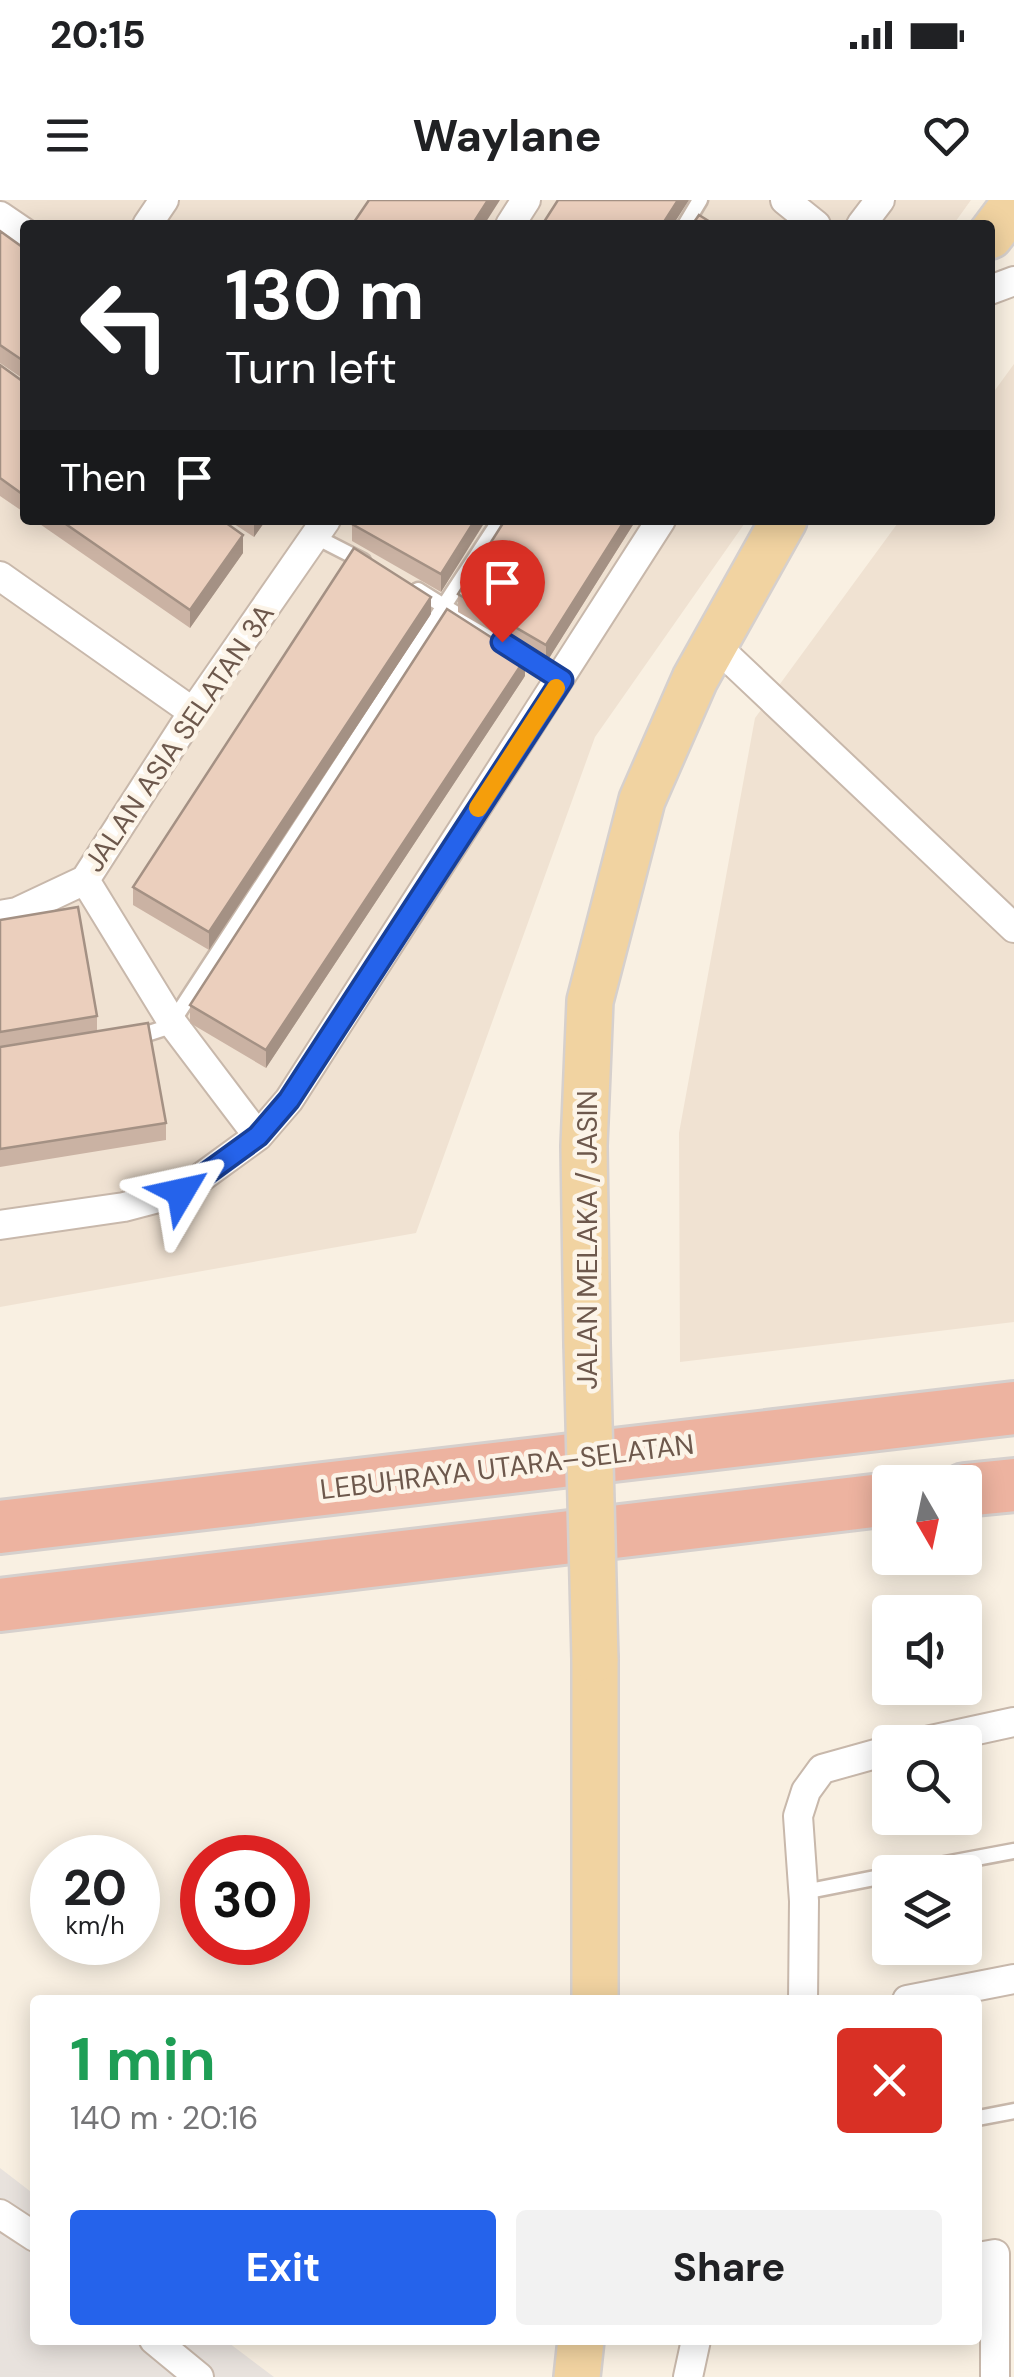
<!DOCTYPE html>
<html lang="en">
<head>
<meta charset="utf-8">
<style>
	:root { --surface:#fff; --page:#f2f2f2; --text:#202124; --muted:#757577; --accent:#2563eb }
	body { margin:0; font-family:"DM Sans",sans-serif; background:var(--page); color:var(--text); height:100vh; display:flex; flex-direction:column; font-size:38px; white-space:nowrap }
	* { box-sizing:border-box; margin:0 }
	p { font-size:32px; color:var(--muted) }
	.icon { flex:none; width:55px; height:55px; fill:none; stroke:currentColor; stroke-width:2; stroke-linecap:round; stroke-linejoin:round }
	.map { position:relative; flex:1; overflow:hidden }
	.details { position:absolute; left:30px; top:1795px; width:952px; height:350px; display:flex; flex-direction:column; background:var(--surface); border-radius:10px; box-shadow:0 5px 25px #0003 }
	.details>* { flex:none }
	.hud { position:absolute; left:20px; top:20px; width:975px; height:305px; border-radius:10px; box-shadow:0 5px 25px #0003; background:#202124; color:#fff; overflow:hidden }
	.needle { width:65px; rotate:171deg }
	.controls { position:absolute; left:872px; top:1265px; display:grid; gap:20px }
	.controls a { display:grid; place-items:center; width:110px; height:110px; border-radius:10px; background:var(--surface); box-shadow:0 5px 25px #0003; font-size:50px }
	.speed { position:absolute; left:30px; top:1635px; display:flex; gap:20px; font-size:50px; font-weight:700; text-align:center }
	.speed>* { display:grid; place-content:center; width:130px; height:130px; border-radius:50%; background:var(--surface); box-shadow:0 5px 25px #0003; line-height:1 }
	.speed small { font-size:25px; font-weight:400 }
	.speed .limit { border:15px solid #d22; background:#fff; color:#111 }
	.pin { position:absolute; display:grid; place-items:center; width:85px; height:85px; color:#fff; margin:-102px -42px; border-radius:50% 50% 50% 0; rotate:-45deg; box-shadow:0 0 10px #0007 }
	.pin .icon { rotate:45deg }
	.me { position:absolute; width:110px; margin:-55px; rotate:54deg; stroke-linejoin:round; filter:drop-shadow(0 0 8px #0008) }
	.turn { display:flex; align-items:center; gap:35px; height:210px; padding:0 40px; font-size:45px }
	.turn .icon { width:130px; height:130px; stroke-width:2.5 }
	.turn b { display:block; font-size:70px; line-height:85px }
	.then { display:flex; align-items:center; height:95px; padding:0 40px; background:#0003; gap:20px; font-size:38px }
	.round { display:grid; place-items:center; flex:none; width:105px; height:105px; border-radius:10px; background:var(--page) }
	.headline { display:flex; align-items:center; justify-content:space-between; height:170px; padding:0 40px }
	h1 { font-size:60px; font-weight:700; line-height:75px; color:#1e9e55 }
	.primary-button { display:flex; gap:20px; margin-top:auto; padding:20px 40px }
	.primary-button a { flex:1; height:115px; border-radius:10px; background:var(--accent); color:#fff; font-size:40px; font-weight:700; line-height:115px; text-align:center }
	.primary-button a+a { background:var(--page); color:var(--text) }
	.status { display:flex; justify-content:space-between; align-items:center; height:70px; padding:0 50px; background:var(--surface); direction:ltr }
	.status svg { height:28px; fill:currentColor }
	header { display:flex; justify-content:space-between; align-items:center; height:130px; padding:0 40px; background:var(--surface); font-size:45px; font-weight:700 }
	.map>svg:first-child { display:block }
	.residential { fill:#f0e2d2 }
	.industrial { fill:#e8e2dd }
	.lines { fill:none; stroke-linecap:round; stroke-linejoin:round }
	.lane-casing { stroke:#c8b8ab; stroke-width:19 }
	.street-casing { stroke:#c8b8ab; stroke-width:32 }
	.primary-casing { stroke:#d6d0cd; stroke-width:50 }
	.highway-casing { stroke:#d6d0cd; stroke-width:58 }
	.lane { stroke:#fff; stroke-width:14 }
	.street { stroke:#fff; stroke-width:28 }
	.primary { stroke:#f1d3a1; stroke-width:45 }
	.highway { stroke:#edb3a0; stroke-width:52 }
	.primary-bridge-casing { stroke:#d6d0cd; stroke-width:50; stroke-linecap:butt }
	.primary-bridge { stroke:#f1d3a1; stroke-width:45 }
	.wall { fill:#cab2a3 }
	.shaded-wall { fill:#a49184 }
	.building { fill:#ebcfbd; stroke:#a49184; stroke-width:2.5 }
	.route-casing { stroke:#184099; stroke-width:25 }
	.route { stroke:#2563eb; stroke-width:18 }
	.slow { stroke:#f59e0b; stroke-width:18 }
	.labels { text-anchor:middle; dominant-baseline:central; stroke-width:9; stroke-linejoin:round; paint-order:stroke }
	.street-label { font-size:28px; fill:#6d584c; stroke:#fcf4e8 }
</style>
</head>
<body>
<div class="status"><b>20:15</b><svg viewBox="0 0 49 12"><path d="M0 12V9h3v3zM5 12V6h3v6zM10 12V3h3v9zM15 12V0h3v12zM26 1h20v11H26zM47 4h2v5h-2z"/></svg></div>
<header><svg class="icon" aria-label="menu" viewBox="0 0 24 24"><path d="M4 6h16M4 12h16M4 18h16"/></svg>Waylane<svg class="icon" aria-label="heart" viewBox="0 0 24 24"><path d="M12 20l-8-8c-3-5 5-10 8-4 3-6 11-1 8 4z"/></svg></header>
<div class="map">
<svg width="1014" height="2177" viewBox="0 0 1014 2177">
	<rect width="100%" height="100%" fill="#f9f0e2"/>
	<path class="residential" d="M0,0h971l-18,25h-928v295h722l-152,217 -179,496 -416,74z
		M1014,164v958l-334,40 -1,-229 76,-415 145,-198h90v-123z"/>
	<path class="industrial" d="M0,1968l35,27v145h190l49,37h-274z"/>
	<g class="lines">
		<g class="lane-casing">
			<path id="lane" d="M685,25l15,-25
				M316,337l47,24
				M418,390l143,89
				M134,838l40,-13 1,-7 325,-498
				M902,1672l112,-21
				M804,1692l86,-17
				M978,1918l36,-7"/>
		</g>
		<g class="street-casing">
			<path id="street" d="M785,0l31,25
				M0,16l25,17
				M147,25l17,-25
				M510,25l16,-25
				M861,25l19,-25
				M990,90l24,-9
				M0,376l193,136
				M714,444l300,284
				M85,680l89,145 84,111
				M0,715l17,-3 68,-32 108,-168 133,-192
				M0,1025l124,-18 57,-15 77,-56 31,-36 372,-580
				M922,1542l92,-20
				M803,1800l1,-99 -6,-85 8,-25 16,-22 68,-19
				M907,1800l107,-21
				M0,2014l35,23
				M978,2057l17,-3v123
				M154,2140l45,37
				M688,2177l8,-37"/>
		</g>
		<g class="primary-casing">
			<path id="primary" d="M990,36l24,-32
				M587,1143l-3,-197 6,-145 52,-201 53,-121 89,-159
				M595,1800v-341
				M577,2177l4,-37"/>
		</g>
		<g class="highway-casing">
			<path id="highway" d="M965,1290l49,-5
				M0,1327l1014,-119
				M0,1405l890,-106"/>
		</g>
		<use href="#lane" class="lane"/>
		<use href="#street" class="street"/>
		<use href="#primary" class="primary"/>
		<use href="#highway" class="highway"/>
		<g class="primary-bridge-casing">
			<path id="primary-bridge" d="M587,1143l8,316"/>
		</g>
		<use href="#primary-bridge" class="primary-bridge"/>
	</g>
	<path class="wall" d="M0,31l25,18v131l-25,-17z
		M0,165l25,18v130l-25,-17z
		M34,320h188l21,33 -53,75z
		M228,320h38l-12,17z
		M354,320h132l-45,72 -89,-51v-17z
		M505,320h131l-90,143 -88,-51v-18z
		M431,414l-222,336 -76,-45v-18z
		M525,476l-259,392 -76,-45v-18z
		M0,720l97,96v16l69,91v17l-166,27z"/>
	<path class="shaded-wall" d="M488,0h12l-16,25h-12z
		M678,0h11l-16,25h-11z
		M254,320h12l-12,17z
		M475,320h11l-45,72v-18z
		M625,320h11l-90,143v-18z
		M243,335v18l-53,75v-18z
		M431,397v17l-222,336v-18z
		M525,459v17l-259,392v-18z"/>
	<path class="building" d="M369,0h119l-16,25h-120z
		M558,0h120l-16,25h-120z
		M699,15l16,10h-23z
		M0,31l25,18v113l-25,-17z
		M0,165l25,18v113l-25,-18z
		M60,320h162l21,15 -53,75z
		M354,320h121l-34,54 -89,-50z
		M505,320h120l-79,125 -88,-51z
		M354,348l77,49 -222,335 -76,-45z
		M447,409l78,50 -259,391 -76,-45z
		M78,707l19,109 -97,16v-112z
		M148,823l18,100 -166,26v-102z"/>
	<g class="lines">
		<g class="route-casing">
			<path id="route" d="M181,992l77,-56 31,-36 273,-420 -60,-38"/>
		</g>
		<use href="#route" class="route"/>
		<path class="slow" d="M478,608l78,-120"/>
	</g>
	<g class="labels">
		<g class="street-label">
			<text transform="translate(179 538) rotate(-56)">JALAN ASIA SELATAN 3A</text>
			<text transform="translate(587 1040) rotate(-90)">JALAN MELAKA / JASIN</text>
			<text transform="translate(507 1267) rotate(-7)">LEBUHRAYA UTARA–SELATAN</text>
		</g>
	</g>
</svg>
<div class="controls">
<a><svg class="needle" viewBox="-14 -14 28 28"><path d="M0-13l5 13h-10z" fill="#e53935"/><path d="M0 13l5-13h-10z" fill="#757577"/></svg></a>
<a><svg class="icon" aria-label="sound" viewBox="0 0 24 24"><path d="M4 9h4l5-4v14l-5-4H4zM17 9q2 3 0 6"/></svg></a>
<a><svg class="icon" aria-label="search" viewBox="0 0 24 24"><circle cx="10" cy="10" r="6"/><path d="M15 15l6 6"/></svg></a>
<a><svg class="icon" aria-label="layers" viewBox="0 0 24 24"><path d="M12 4l9 5-9 5-9-5zM3 14l9 5 9-5"/></svg></a>
</div>
<div class="speed"><div>20<small>km/h</small></div><div class="limit">30</div></div>
<div class="pin" style="left:502px;top:442px;background:#d93025"><svg class="icon" aria-label="arrive" viewBox="0 0 24 24"><path d="M6 21V4h12l-3 4 3 4H6"/></svg></div>
<svg class="me" style="left:181px;top:992px" viewBox="-20 -20 40 40"><path d="M0-17L14 15 0 8-14 15z" fill="#2563eb" stroke="#fff" stroke-width="4"/></svg>
<div class="hud">
<div class="turn"><svg class="icon" aria-label="left" viewBox="0 0 24 24"><path d="M17 20v-9H6M10 6l-5 5 5 5"/></svg><div><b>130 m</b>Turn left</div></div>
<div class="then">Then<svg class="icon" aria-label="arrive" viewBox="0 0 24 24"><path d="M6 21V4h12l-3 4 3 4H6"/></svg></div>
</div>
<section class="details">
<div class="headline"><div><h1>1 min</h1><p>140 m · 20:16</p></div><a class="round" style="background:#d93025;color:#fff"><svg class="icon" aria-label="close" viewBox="0 0 24 24"><path d="M6 6l12 12M18 6L6 18"/></svg></a></div>
<div class="primary-button"><a>Exit</a><a>Share</a></div>
</section>
</div>
</body>
</html>
